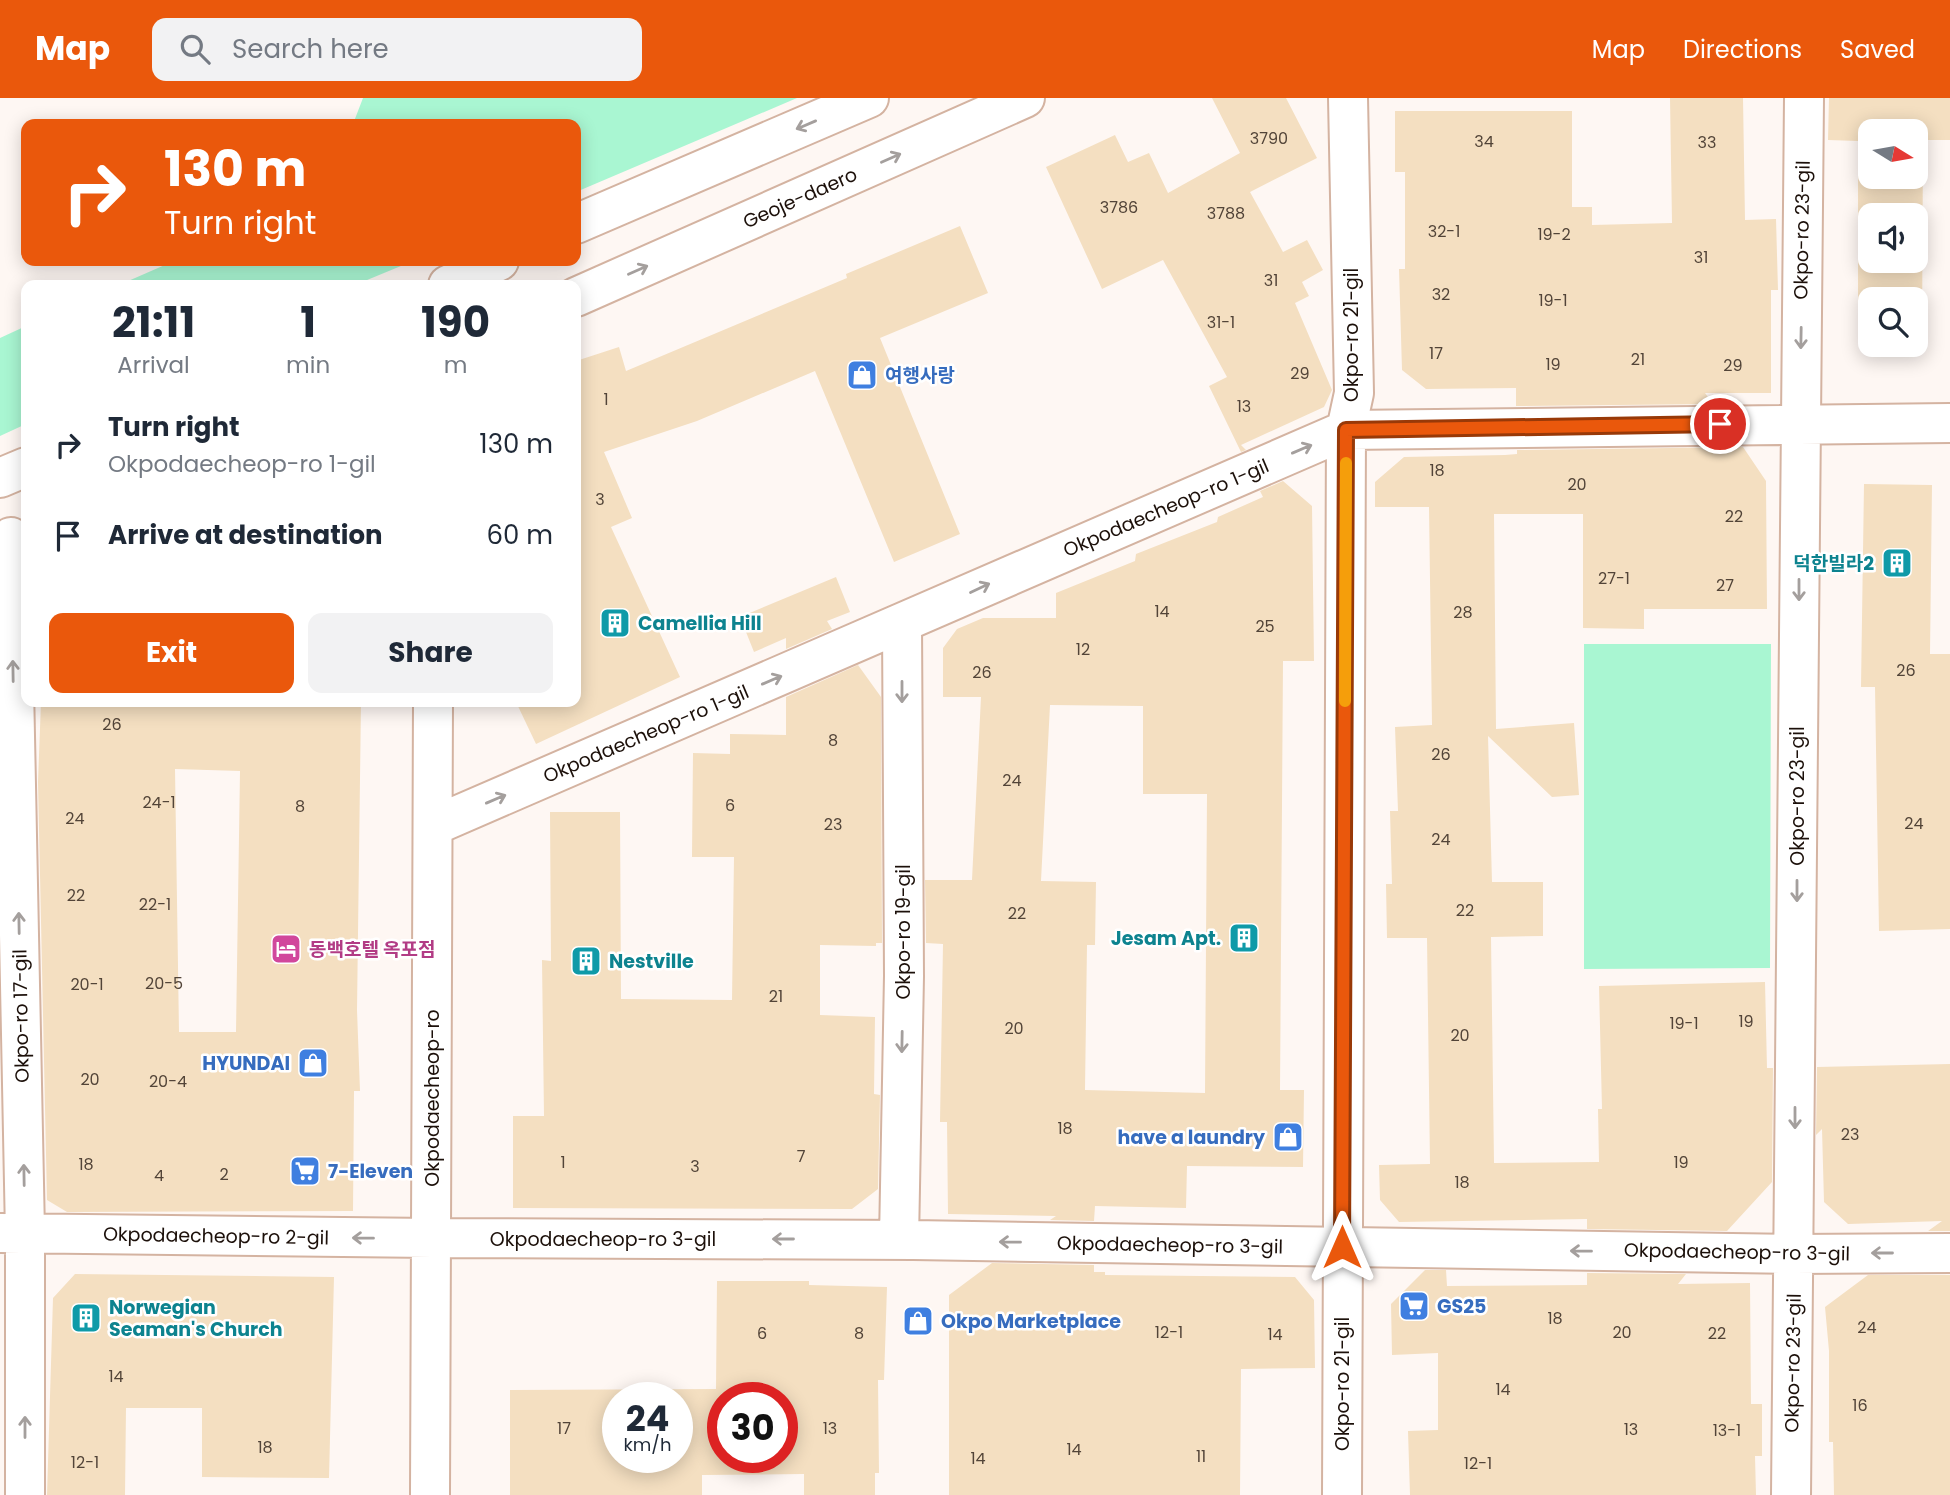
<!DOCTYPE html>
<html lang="en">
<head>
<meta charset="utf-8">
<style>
	:root { --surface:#fff; --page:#f2f2f3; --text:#1f2937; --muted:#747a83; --accent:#ea580c }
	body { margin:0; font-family:Poppins,"Noto Sans KR",sans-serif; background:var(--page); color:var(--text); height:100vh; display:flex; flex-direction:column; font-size:26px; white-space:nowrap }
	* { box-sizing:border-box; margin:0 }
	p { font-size:23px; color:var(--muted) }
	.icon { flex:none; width:38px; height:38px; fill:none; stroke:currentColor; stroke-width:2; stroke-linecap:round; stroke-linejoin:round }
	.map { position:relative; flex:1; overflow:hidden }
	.details { position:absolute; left:21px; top:182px; width:560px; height:427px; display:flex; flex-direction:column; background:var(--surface); border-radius:14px; box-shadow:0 4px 18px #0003 }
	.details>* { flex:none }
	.hud { position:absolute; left:21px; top:21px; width:560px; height:147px; border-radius:14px; box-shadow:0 4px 18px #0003; background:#ea580c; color:#fff; overflow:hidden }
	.needle { width:46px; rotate:101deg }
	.buttons { position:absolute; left:1858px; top:21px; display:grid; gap:14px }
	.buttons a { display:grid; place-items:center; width:70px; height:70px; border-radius:14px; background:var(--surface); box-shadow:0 4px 18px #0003; font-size:35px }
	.speed { position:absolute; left:602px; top:1284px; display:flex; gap:14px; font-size:35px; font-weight:700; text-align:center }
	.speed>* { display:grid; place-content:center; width:91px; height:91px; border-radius:50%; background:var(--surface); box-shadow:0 4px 18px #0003; line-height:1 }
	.speed small { font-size:18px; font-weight:400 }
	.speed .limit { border:10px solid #d22; background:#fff; color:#111 }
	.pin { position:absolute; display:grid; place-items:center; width:60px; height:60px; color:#fff; margin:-30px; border:4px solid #fff; border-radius:50%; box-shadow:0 2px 7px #0007 }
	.me { position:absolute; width:77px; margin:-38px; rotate:0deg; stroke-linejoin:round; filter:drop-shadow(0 0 5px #0008) }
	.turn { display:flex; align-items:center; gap:24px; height:147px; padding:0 28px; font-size:32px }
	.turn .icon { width:91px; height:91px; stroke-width:2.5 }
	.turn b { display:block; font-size:49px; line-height:60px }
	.eta { display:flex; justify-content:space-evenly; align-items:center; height:119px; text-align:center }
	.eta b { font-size:42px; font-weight:700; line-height:49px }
	.button { display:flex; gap:14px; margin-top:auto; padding:14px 28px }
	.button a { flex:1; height:80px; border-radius:14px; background:var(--accent); color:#fff; font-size:28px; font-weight:700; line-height:80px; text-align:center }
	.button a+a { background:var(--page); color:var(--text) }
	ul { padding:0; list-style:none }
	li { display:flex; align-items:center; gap:21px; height:91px; padding:0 28px }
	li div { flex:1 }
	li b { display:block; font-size:26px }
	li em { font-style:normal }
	header { display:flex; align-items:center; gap:42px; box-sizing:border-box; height:98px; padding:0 35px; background:var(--accent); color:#fff }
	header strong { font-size:33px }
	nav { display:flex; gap:38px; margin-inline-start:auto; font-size:24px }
	.search { width:490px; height:63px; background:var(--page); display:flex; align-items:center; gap:18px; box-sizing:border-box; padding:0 24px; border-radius:14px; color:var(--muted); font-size:26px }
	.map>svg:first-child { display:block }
	.green { fill:#a9f6d2 }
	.building { fill:#f4dfc1; fill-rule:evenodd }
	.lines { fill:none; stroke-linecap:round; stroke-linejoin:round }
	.minor-casing { stroke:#d4b3a1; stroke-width:42 }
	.minor { stroke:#fff; stroke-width:38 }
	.oneway { stroke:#a49f9d }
	.route-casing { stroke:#983908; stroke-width:18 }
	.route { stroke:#ea580c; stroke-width:12 }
	.slow { stroke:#f59e0b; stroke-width:12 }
	.labels { text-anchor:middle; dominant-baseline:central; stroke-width:5; stroke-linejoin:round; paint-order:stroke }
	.number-label { font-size:16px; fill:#524438 }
	.street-label { font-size:19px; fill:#1c100a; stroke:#fff }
	.shop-label { font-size:19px; font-weight:bold; fill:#366cbe; stroke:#fff; text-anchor:start }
	.culture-label { font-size:19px; font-weight:bold; fill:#0d838f; stroke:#fff; text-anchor:start }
	.hotel-label { font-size:19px; font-weight:bold; fill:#b23c85; stroke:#fff; text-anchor:start }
</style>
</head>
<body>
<header>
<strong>Map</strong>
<div class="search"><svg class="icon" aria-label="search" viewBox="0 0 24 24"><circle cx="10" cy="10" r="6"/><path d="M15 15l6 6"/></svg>Search here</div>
<nav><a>Map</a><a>Directions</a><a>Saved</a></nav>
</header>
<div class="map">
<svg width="1950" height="1397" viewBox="0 0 1950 1397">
	<rect width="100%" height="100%" fill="#fef7f3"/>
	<path class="green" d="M363,0h434l-221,94v-68h-223z
		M174,163h239l-58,24h-236z
		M26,228v98l-26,12v-98z
		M1584,546h187l-1,324 -186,1z"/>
	<path class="building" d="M1212,0h74l31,60 -67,34 33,60 24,-12 16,30 -21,12 7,14 -14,7 37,87 -8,17 -83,38 5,5 -5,2 -32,-66 18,-9 -64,-117 -61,29 -56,-122 69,-32 13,27 21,-9 19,40 72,-40z
		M1670,0h73l2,122 31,-1 2,71h-7v103h-66l8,11 -197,2v-18l-90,1 -24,-19 -3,-101h6v-97h-10v-61h177v96h20v18l80,-2z
		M1829,0h121v42h-27l-1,200h-6v-41h-45v41h-13v-199l-30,-1zM1871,33h45v46h-45zM1871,117h45v46h-45z
		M960,128l28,67 -108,45 80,196 -66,28 -79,-191 -118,50 -93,31 28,66 -21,9 69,150 -144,67 -20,-42h60v-341l43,-14 7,24 221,-93 -1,-4z
		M1743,349l23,34 1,128h-123v20l-61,-1v-114h-89l2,215 78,-6 5,72 -27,2 -64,-61 4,146h51v54l-52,1 3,226 105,-1 -1,-53h4l-3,-123 166,-4 2,86h6l-1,114 -45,49 -140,-2v-10l-188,3 -19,-22 -1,-35 51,-1 -3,-226h-40l-1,-54h6l-2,-73h8l-3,-84 37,-2 -3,-218h-54v-25l29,-25 101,-2 12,-1v-4z
		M1283,383l29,25 2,155h-31l-3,429h24l-1,77 -116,-1 -1,42 -91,-2 -1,15 -44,-1 6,-4 -108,-2 -1,-92h-7l3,-178 -17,-1 -1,-63h47l9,-183h-38v-49l14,-19 26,-11h73v-25l79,-32 1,-7 81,-32 1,-5 45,-20 -3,-6zM1050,607l93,1v88h64l-2,299 -120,-3 2,-145h8l1,-63 -55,-1z
		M1864,386l68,1 -2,169h20v275l-71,2 -4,-244h-14z
		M836,479l14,35 -23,9 5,8 -46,20v-11l-32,14 -14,-35z
		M858,567l23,32 1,246h-6v3l-56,-1v70l55,2 -1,77 6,1 -2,94 -26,20 -339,-1v-92h31l-2,-156 9,1 -1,-149h70l1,187 111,1 2,-143h-42l1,-104 37,1v-20l56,1v-38z
		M41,604h320l-4,308 3,81h-6l-1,120 -286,1 -20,-12 -9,-418zM175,671l65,2 -4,261h-57z
		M1950,966v167h-22l14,-10 -94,3 -24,-22 -2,-73 -6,6 1,-68z
		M992,1165l102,2v7h11v3l190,2 19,23 1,68 -74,1 -1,126h-291v-200z
		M1425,1172h21l1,16 140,-1v-12l99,1 -8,10 72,-1 1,121h11v52h-7l1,39h-346l-2,-64 30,-1v-77l-46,2 -1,-51z
		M75,1176l259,3 -5,201 -127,-1v-69h-76l-1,87h-78l6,-197z
		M1868,1177h82v220h-116l-1,-53h-4v-91l-4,-44z
		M717,1183h92v4l78,2 -3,93h-6l1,93h-4v22h-71v-21l-102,1v20h-192v-105l206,-1zM618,1300h59v60h-59zM723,1300h59v60h-59z"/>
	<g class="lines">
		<g class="minor-casing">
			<path id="minor" d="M576,126l293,-126
				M448,187l51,-24
				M576,199l449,-199
				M0,380l26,-11
				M11,439l14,696v262
				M433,728l913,-396 604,-7
				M0,1135l432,5 481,2 881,14 156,-1
				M899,1142l5,-264 -2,-352
				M430,1397l3,-793
				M1342,1397l4,-1065 8,-37 -6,-295
				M1791,1397l13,-1397"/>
		</g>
		<use href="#minor" class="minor"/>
	</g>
	<defs><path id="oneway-shaft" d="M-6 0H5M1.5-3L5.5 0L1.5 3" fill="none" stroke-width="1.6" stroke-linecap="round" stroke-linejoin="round" transform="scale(1.75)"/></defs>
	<g class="oneway">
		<use href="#oneway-shaft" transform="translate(806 27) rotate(157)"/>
		<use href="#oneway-shaft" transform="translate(891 60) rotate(-24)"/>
		<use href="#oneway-shaft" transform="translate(638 172) rotate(-24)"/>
		<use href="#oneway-shaft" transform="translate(1801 240) rotate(91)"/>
		<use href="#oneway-shaft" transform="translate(1302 351) rotate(-23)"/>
		<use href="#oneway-shaft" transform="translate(980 490) rotate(-25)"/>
		<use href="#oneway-shaft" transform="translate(1799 492) rotate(90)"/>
		<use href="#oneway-shaft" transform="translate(13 573) rotate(-91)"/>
		<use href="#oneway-shaft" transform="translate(772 582) rotate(-23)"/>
		<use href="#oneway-shaft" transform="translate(902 594) rotate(90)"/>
		<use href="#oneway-shaft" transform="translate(496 701) rotate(-23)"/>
		<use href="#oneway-shaft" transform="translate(1797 793) rotate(90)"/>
		<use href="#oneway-shaft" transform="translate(19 825) rotate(-91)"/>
		<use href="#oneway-shaft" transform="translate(902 944) rotate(91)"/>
		<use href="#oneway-shaft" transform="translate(1795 1020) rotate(90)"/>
		<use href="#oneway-shaft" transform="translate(24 1077) rotate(-91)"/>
		<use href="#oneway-shaft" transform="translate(363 1140) rotate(-179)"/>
		<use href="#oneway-shaft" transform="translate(783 1141) rotate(-180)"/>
		<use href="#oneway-shaft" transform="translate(1010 1144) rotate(-179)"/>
		<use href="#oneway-shaft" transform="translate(1581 1153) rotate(-179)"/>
		<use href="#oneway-shaft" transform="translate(1882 1155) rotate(180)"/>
		<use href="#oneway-shaft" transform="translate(25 1329) rotate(-90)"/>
	</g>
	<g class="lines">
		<g class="route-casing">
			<path id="route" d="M1342,1149l4,-817 374,-6"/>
		</g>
		<use href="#route" class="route"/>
		<path class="slow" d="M1345,603l1,-238"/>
	</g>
	<defs>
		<g id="shop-square" transform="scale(1.575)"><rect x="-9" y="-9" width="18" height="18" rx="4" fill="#3f7fe0" stroke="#fff"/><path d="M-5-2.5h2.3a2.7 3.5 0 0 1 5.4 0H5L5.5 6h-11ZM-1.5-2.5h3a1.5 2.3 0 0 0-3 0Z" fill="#fff"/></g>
		<g id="building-square" transform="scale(1.575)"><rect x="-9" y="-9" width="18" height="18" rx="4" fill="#0f9aa8" stroke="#fff"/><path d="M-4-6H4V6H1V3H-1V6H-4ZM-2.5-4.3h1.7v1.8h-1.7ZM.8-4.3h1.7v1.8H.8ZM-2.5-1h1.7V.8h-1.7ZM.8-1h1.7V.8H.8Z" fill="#fff"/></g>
		<g id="hotel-square" transform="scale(1.575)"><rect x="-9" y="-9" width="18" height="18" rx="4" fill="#d1479c" stroke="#fff"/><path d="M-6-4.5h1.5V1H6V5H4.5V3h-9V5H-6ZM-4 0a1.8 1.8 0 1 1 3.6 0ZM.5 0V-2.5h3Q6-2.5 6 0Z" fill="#fff"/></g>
		<g id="supermarket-square" transform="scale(1.575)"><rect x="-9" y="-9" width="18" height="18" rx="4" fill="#3f7fe0" stroke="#fff"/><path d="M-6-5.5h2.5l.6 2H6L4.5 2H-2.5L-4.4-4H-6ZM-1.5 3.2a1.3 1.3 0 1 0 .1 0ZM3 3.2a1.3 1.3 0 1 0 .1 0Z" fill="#fff"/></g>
	</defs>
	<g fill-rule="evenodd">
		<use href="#shop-square" x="862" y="277"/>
		<use href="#building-square" x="1897" y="465"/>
		<use href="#building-square" x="615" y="525"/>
		<use href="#building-square" x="1244" y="840"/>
		<use href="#hotel-square" x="286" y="851"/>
		<use href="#building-square" x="586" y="863"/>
		<use href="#shop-square" x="313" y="965"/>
		<use href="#shop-square" x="1288" y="1039"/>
		<use href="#supermarket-square" x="305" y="1073"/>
		<use href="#supermarket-square" x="1414" y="1208"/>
		<use href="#building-square" x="86" y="1220"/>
		<use href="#shop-square" x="918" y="1223"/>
	</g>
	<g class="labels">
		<g class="number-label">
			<text x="1269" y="40">3790</text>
			<text x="1484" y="43">34</text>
			<text x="1707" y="44">33</text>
			<text x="1119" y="109">3786</text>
			<text x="1226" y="115">3788</text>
			<text x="1444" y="133">32-1</text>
			<text x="1554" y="136">19-2</text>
			<text x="1701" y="159">31</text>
			<text x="1271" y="182">31</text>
			<text x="1441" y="196">32</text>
			<text x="1553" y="202">19-1</text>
			<text x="1221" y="224">31-1</text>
			<text x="1436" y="255">17</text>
			<text x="1638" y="261">21</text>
			<text x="1553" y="266">19</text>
			<text x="1733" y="267">29</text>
			<text x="1300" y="275">29</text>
			<text x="606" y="301">1</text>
			<text x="1244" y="308">13</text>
			<text x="1437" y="372">18</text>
			<text x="1577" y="386">20</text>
			<text x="600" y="401">3</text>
			<text x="1734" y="418">22</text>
			<text x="1614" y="480">27-1</text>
			<text x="1725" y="487">27</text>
			<text x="1162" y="513">14</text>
			<text x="1463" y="514">28</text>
			<text x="1265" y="528">25</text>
			<text x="1083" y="551">12</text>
			<text x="1906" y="572">26</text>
			<text x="982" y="574">26</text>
			<text x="112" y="626">26</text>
			<text x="833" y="642">8</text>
			<text x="1441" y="656">26</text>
			<text x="1012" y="682">24</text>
			<text x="159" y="704">24-1</text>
			<text x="730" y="707">6</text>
			<text x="300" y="708">8</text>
			<text x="75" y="720">24</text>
			<text x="1914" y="725">24</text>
			<text x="833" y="726">23</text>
			<text x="1441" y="741">24</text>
			<text x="76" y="797">22</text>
			<text x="155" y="806">22-1</text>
			<text x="1465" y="812">22</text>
			<text x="1017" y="815">22</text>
			<text x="164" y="885">20-5</text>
			<text x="87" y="886">20-1</text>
			<text x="776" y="898">21</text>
			<text x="1746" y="923">19</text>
			<text x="1684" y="925">19-1</text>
			<text x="1014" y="930">20</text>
			<text x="1460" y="937">20</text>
			<text x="90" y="981">20</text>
			<text x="168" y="983">20-4</text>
			<text x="1065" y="1030">18</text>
			<text x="1850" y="1036">23</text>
			<text x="801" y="1058">7</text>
			<text x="563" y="1064">1</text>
			<text x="1681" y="1064">19</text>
			<text x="86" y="1066">18</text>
			<text x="695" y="1068">3</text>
			<text x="224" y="1076">2</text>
			<text x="159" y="1077">4</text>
			<text x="1462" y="1084">18</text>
			<text x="1555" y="1220">18</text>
			<text x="1867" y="1229">24</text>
			<text x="1169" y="1234">12-1</text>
			<text x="1622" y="1234">20</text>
			<text x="762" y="1235">6</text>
			<text x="859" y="1235">8</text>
			<text x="1717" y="1235">22</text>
			<text x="1275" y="1236">14</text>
			<text x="116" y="1278">14</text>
			<text x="1503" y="1291">14</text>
			<text x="1860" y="1307">16</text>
			<text x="564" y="1330">17</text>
			<text x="830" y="1330">13</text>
			<text x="1631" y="1331">13</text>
			<text x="1727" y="1332">13-1</text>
			<text x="265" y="1349">18</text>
			<text x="1074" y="1351">14</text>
			<text x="1201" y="1358">11</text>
			<text x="978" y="1360">14</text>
			<text x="85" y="1364">12-1</text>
			<text x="1478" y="1365">12-1</text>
		</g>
		<g class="street-label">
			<text transform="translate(800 100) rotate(-24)">Geoje-daero</text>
			<text transform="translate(1802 132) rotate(-89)">Okpo-ro 23-gil</text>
			<text transform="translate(1351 237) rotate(-90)">Okpo-ro 21-gil</text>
			<text transform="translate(1166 410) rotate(-23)">Okpodaecheop-ro 1-gil</text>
			<text transform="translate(646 636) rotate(-23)">Okpodaecheop-ro 1-gil</text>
			<text transform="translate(1797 698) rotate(-90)">Okpo-ro 23-gil</text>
			<text transform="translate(903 834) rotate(-90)">Okpo-ro 19-gil</text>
			<text transform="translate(21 918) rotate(-91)">Okpo-ro 17-gil</text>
			<text transform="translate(432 1000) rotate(-90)">Okpodaecheop-ro</text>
			<text transform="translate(216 1138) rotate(1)">Okpodaecheop-ro 2-gil</text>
			<text x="603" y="1141">Okpodaecheop-ro 3-gil</text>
			<text transform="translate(1170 1147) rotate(1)">Okpodaecheop-ro 3-gil</text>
			<text transform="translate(1737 1154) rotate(1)">Okpodaecheop-ro 3-gil</text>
			<text transform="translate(1793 1265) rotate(-89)">Okpo-ro 23-gil</text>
			<text transform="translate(1342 1286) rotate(-90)">Okpo-ro 21-gil</text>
		</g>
		<g class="shop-label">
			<text x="885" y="277">여행사랑</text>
			<text x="290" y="965" text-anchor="end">HYUNDAI</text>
			<text x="1265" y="1039" text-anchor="end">have a laundry</text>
			<text x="328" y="1073">7-Eleven</text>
			<text x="1437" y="1208">GS25</text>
			<text x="941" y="1223">Okpo Marketplace</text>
		</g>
		<g class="culture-label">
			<text x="1874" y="465" text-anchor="end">덕한빌라2</text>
			<text x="638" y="525">Camellia Hill</text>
			<text x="1221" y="840" text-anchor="end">Jesam Apt.</text>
			<text x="609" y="863">Nestville</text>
			<text x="109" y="1209">Norwegian<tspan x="109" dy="22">Seaman's Church</tspan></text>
		</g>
		<g class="hotel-label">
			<text x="309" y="851">동백호텔 옥포점</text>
		</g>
	</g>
</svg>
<div class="buttons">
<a><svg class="needle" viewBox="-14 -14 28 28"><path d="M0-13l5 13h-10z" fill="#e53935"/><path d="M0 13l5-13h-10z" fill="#747a83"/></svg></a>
<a><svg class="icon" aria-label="sound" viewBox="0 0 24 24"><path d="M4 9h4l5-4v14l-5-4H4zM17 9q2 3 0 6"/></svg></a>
<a><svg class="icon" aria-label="search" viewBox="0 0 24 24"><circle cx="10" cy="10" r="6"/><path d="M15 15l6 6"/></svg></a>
</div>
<div class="speed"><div>24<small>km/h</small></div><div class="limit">30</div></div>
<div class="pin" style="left:1720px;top:326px;background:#d93025"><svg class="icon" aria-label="arrive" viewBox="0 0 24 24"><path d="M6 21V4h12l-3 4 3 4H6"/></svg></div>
<svg class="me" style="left:1342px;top:1149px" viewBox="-20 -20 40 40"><path d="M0-17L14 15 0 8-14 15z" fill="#ea580c" stroke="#fff" stroke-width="4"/></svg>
<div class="hud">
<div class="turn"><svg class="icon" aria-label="right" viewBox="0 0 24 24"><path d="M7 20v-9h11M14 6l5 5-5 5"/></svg><div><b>130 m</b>Turn right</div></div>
</div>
<section class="details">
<div class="eta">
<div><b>21:11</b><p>Arrival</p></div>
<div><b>1</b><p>min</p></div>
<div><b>190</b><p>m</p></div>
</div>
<ul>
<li><svg class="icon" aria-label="right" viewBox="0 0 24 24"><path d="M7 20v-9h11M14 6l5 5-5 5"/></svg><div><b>Turn right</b><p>Okpodaecheop-ro 1-gil</p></div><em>130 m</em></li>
<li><svg class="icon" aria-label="arrive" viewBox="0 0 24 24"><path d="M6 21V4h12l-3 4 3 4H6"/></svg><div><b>Arrive at destination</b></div><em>60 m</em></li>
</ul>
<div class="button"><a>Exit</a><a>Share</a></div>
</section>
</div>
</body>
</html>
